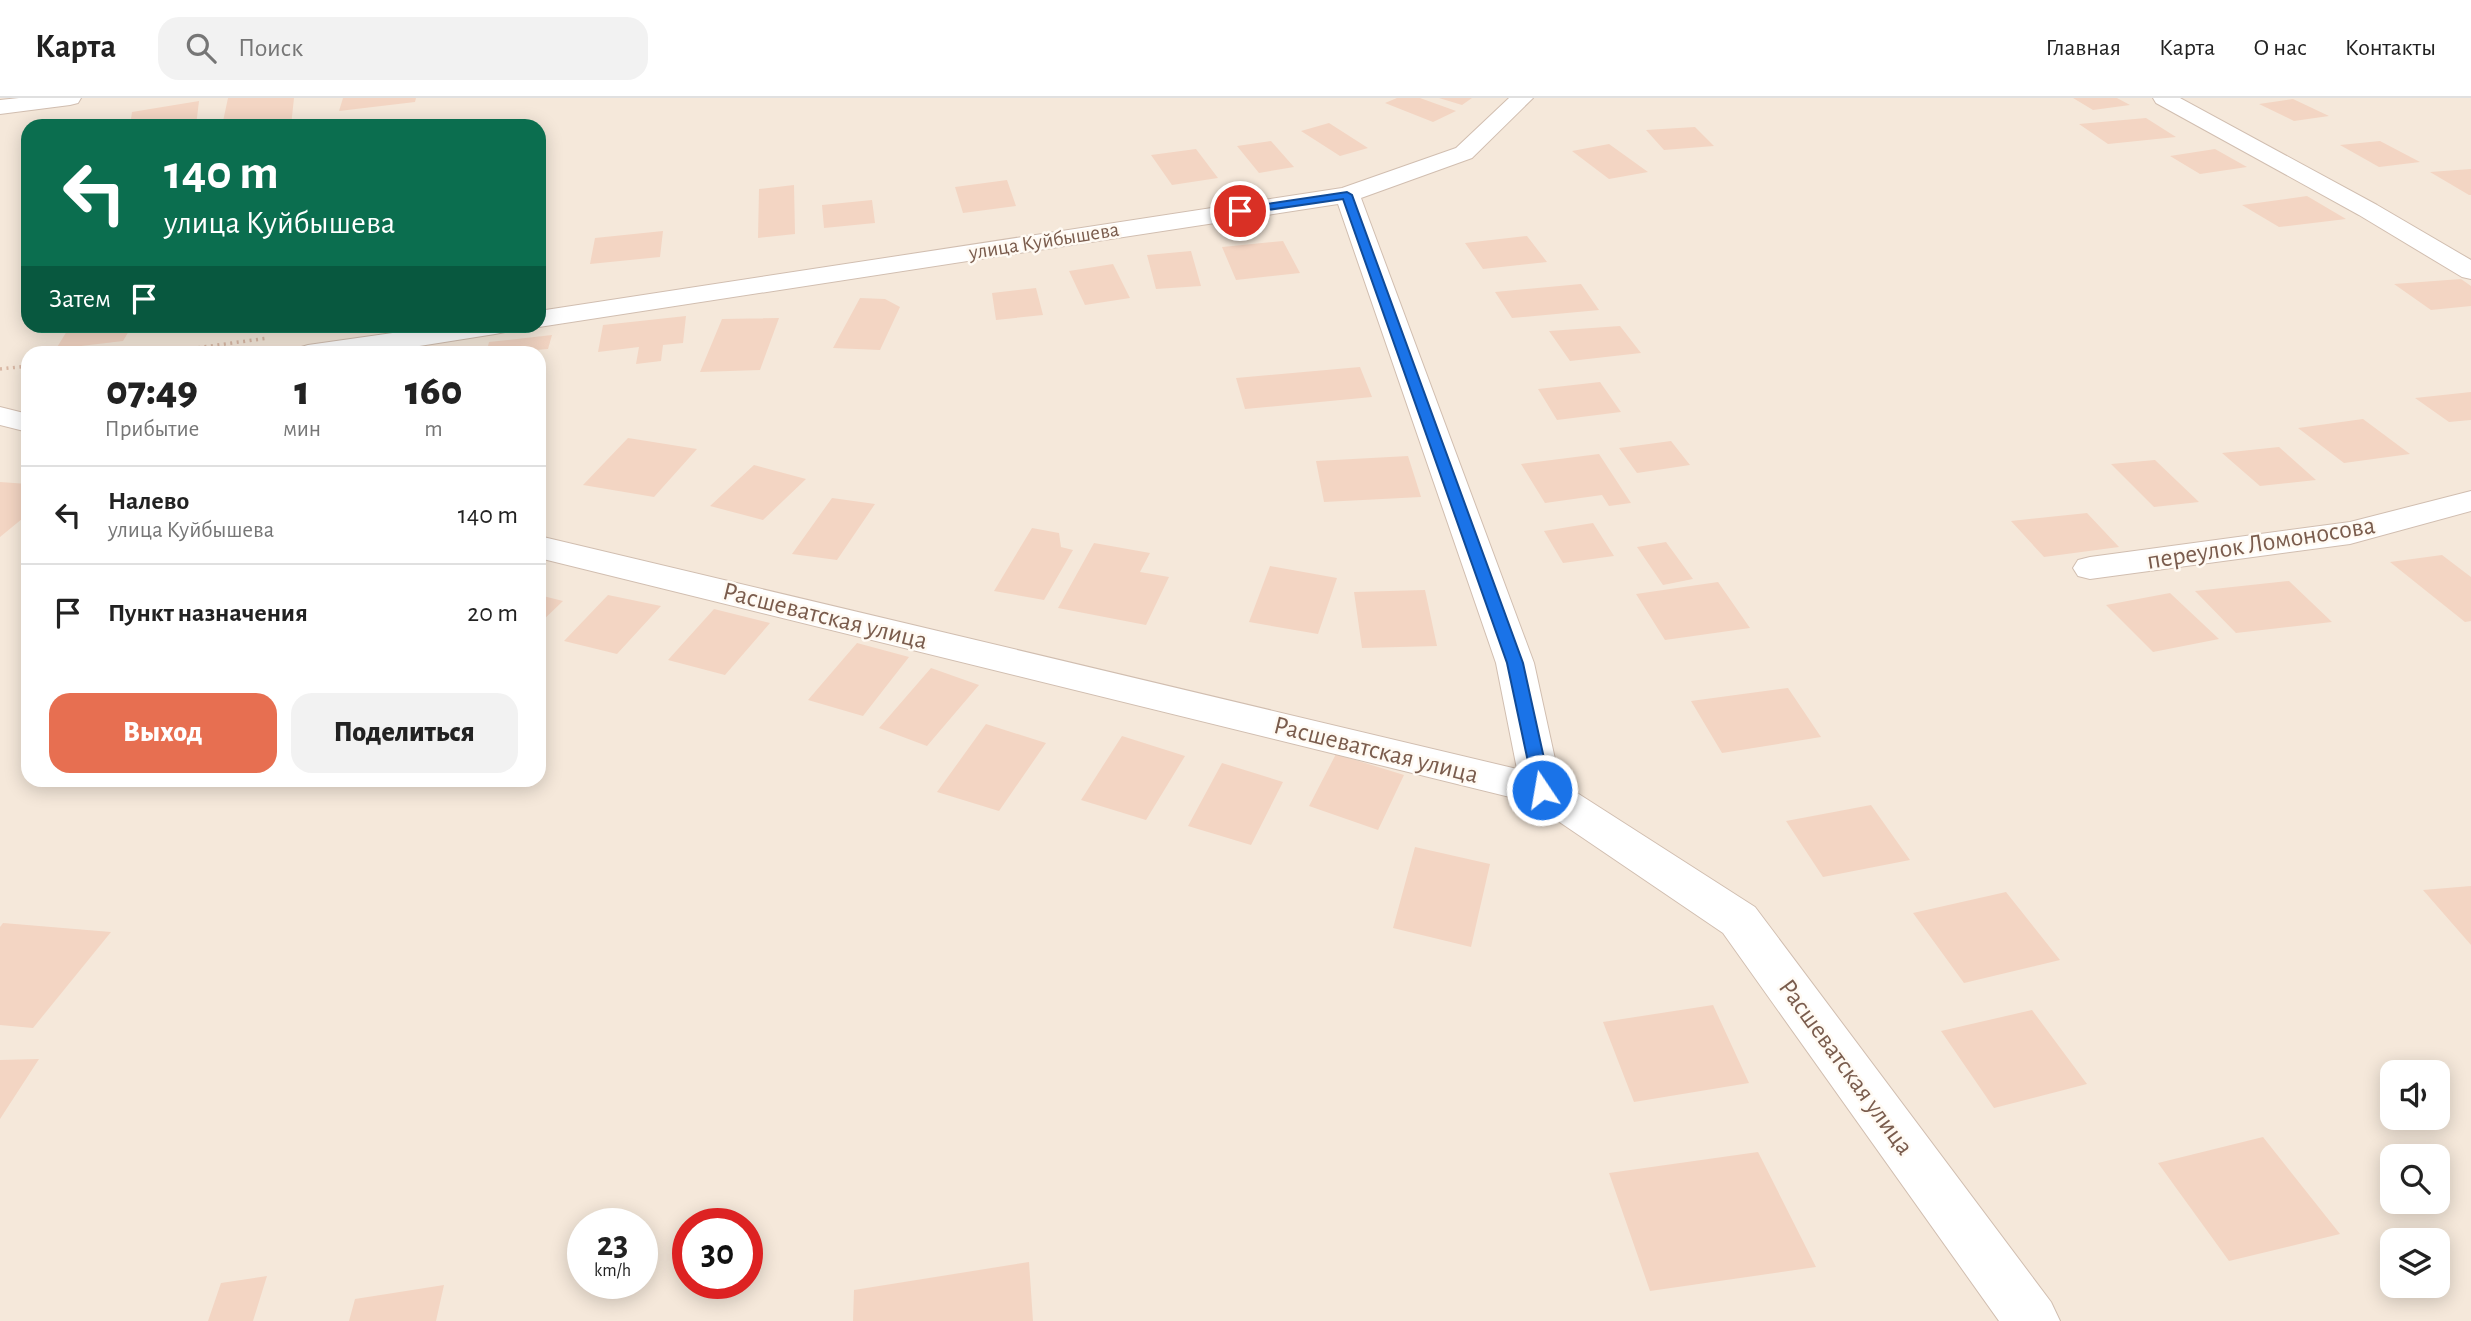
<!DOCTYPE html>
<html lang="ru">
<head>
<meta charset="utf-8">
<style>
	:root { --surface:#fff; --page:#f2f2f2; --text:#222; --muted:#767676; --line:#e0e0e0; --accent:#e76f51 }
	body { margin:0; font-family:"Alegreya Sans",sans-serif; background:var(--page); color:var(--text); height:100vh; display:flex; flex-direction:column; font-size:26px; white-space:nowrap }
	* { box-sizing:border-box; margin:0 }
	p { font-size:23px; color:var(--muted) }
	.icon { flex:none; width:38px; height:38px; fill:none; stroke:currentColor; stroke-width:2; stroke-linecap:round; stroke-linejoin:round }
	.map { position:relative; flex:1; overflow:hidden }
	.sheet { position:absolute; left:21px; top:248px; width:525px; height:441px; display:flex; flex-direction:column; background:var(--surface); border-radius:21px; box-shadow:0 4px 18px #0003 }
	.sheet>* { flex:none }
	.banner { position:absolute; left:21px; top:21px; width:525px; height:214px; border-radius:21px; box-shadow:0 4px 18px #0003; background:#0b6e4f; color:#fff; overflow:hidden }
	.buttons { position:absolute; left:2380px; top:962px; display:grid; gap:14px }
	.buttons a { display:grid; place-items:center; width:70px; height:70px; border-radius:14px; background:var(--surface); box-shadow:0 4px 18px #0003; font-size:35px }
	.speed { position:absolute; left:567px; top:1110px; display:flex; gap:14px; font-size:35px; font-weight:700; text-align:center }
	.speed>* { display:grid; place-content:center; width:91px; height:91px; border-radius:50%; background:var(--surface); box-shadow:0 4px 18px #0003; line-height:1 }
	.speed small { font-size:18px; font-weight:400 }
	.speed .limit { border:10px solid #d22; background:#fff; color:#111 }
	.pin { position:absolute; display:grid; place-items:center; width:60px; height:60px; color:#fff; margin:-30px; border:4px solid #fff; border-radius:50%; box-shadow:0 2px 7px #0007 }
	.me { position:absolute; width:77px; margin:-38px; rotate:348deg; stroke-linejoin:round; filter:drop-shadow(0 0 5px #0008) }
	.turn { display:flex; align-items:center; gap:24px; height:147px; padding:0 28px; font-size:32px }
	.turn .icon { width:91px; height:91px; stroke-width:2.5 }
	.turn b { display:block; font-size:49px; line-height:60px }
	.then { display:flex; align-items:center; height:66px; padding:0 28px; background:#0003; gap:14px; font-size:26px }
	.eta { display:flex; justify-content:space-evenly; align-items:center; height:119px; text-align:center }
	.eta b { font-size:42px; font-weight:800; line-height:49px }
	.button { display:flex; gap:14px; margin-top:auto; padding:14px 28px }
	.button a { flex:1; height:80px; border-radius:21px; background:var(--accent); color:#fff; font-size:28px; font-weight:800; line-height:80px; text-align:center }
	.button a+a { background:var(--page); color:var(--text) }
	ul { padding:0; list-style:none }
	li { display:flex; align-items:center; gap:21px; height:98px; padding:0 28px; border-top:2px solid var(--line) }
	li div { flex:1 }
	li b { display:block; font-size:26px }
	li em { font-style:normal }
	header { display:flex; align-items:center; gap:42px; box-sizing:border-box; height:98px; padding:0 35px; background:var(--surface); border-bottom:2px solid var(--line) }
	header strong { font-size:33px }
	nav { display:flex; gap:38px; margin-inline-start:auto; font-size:24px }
	.search { width:490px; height:63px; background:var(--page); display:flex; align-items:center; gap:18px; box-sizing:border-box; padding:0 24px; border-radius:21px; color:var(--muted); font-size:26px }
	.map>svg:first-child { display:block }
	.residential { fill:#f5e8da; fill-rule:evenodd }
	.building { fill:#f3d5c3 }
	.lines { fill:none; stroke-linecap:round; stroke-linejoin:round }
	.minor-casing { stroke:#d1beb0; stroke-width:2 }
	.path { stroke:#d9b8a5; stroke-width:3.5; stroke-dasharray:2 4.5; stroke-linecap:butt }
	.minor { fill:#fff; fill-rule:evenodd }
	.route { fill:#1a73e8; stroke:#114b97; stroke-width:2 }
	.labels { text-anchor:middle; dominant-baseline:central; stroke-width:5; stroke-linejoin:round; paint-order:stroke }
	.far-street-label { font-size:21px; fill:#7a5c4d; stroke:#fffaf3 }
	.street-label { font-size:26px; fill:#7a5c4d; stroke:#fffaf3 }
</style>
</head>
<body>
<header>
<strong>Карта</strong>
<div class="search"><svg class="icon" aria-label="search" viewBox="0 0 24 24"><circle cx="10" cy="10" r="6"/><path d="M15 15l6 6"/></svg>Поиск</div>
<nav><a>Главная</a><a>Карта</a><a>О нас</a><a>Контакты</a></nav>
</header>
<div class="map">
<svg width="2471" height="1223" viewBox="0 0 2471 1223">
	<rect width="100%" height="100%" fill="#fdf6ec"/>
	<path class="residential" d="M0,0h2471v1223h-2471zM28,28h511v200h-511zM28,256h511v426h-511zM2392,975h46v45h-46zM2392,1059h46v45h-46zM583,1125h59v60h-59zM688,1125h59v60h-59zM2392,1143h46v45h-46z"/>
	<path class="building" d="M228,0h66l-3,28h-69z
		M343,0h73l-1,4 -76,9z
		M1397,0h23l36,13 -23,11 -48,-19z
		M1439,0h33l-10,7z
		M2073,0h44l13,7 -37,5z
		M2293,1l36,17 -35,5 -35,-17z
		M199,3l-3,25h-66l2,-14z
		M2146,20l30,19 -68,7 -29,-20z
		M1329,25l39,25 -28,8 -39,-25z
		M1695,29l19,19 -50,4 -18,-20z
		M1271,43l23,26 -35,6 -22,-27z
		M2380,43l40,21 -41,5 -39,-22z
		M1609,46l39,28 -39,7 -37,-28z
		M1196,51l22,29 -46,7 -21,-30z
		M2215,51l32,18 -47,7 -30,-18z
		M2471,71v26h-2l-39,-23z
		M1007,82l9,26 -53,7 -8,-26z
		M794,87l1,49 -37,4 1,-49z
		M2307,98l39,23 -67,8 -37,-22z
		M872,102l3,23 -51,5 -2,-23z
		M663,133l-3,26 -70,7 5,-26z
		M1527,138l20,26 -64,7 -18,-26z
		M1283,143l17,32 -64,7 -14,-33z
		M1191,153l10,35 -45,3 -9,-34z
		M1113,166l17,34 -45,7 -16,-34z
		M2461,181l10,7v20l-40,4 -37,-26z
		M1581,186l18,26 -87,8 -17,-26z
		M1036,190l7,27 -47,5 -4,-27z
		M860,200l25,1 15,8 -20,43 -47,-2z
		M686,218l-3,27 -20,2 -2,16 -25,3 3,-17 -41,5 5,-27z
		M779,220l-19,52 -60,2 22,-53z
		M70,228h62l-9,15 -67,8z
		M1620,228l21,27 -71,8 -21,-30z
		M552,237l-4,14 -62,5 3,-12z
		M1360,269l12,30 -127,12 -9,-31z
		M1600,284l21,30 -64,8 -19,-31z
		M2471,294v28l-22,2 -34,-24z
		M2363,321l47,35 -66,9 -46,-35z
		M628,340l69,11 -43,48 -71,-12z
		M1671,343l19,24 -53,8 -18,-25z
		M2279,349l37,33 -56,6 -38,-33z
		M1599,356l32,49 -22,3 -7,-11 -57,8 -24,-39z
		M1408,358l13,41 -97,5 -8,-41z
		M2155,362l44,42 -45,5 -43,-43z
		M754,367l52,14 -43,41 -53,-14z
		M0,384l28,2v30l-28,23z
		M832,400l43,6 -38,56 -45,-6z
		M2087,415l32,34 -75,10 -33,-36z
		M1593,425l21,33 -51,7 -19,-32z
		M1032,430l27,5 2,14 12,3 -29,50 -50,-9z
		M1666,444l27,37 -30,6 -26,-38z
		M1094,445l56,10 -10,19 29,5 -23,48 -88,-17z
		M2442,457l29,22v44l-6,1 -75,-60z
		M1270,468l67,12 -19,56 -69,-12z
		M2289,483l43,41 -96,11 -41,-42z
		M1718,484l32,46 -85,12 -29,-46z
		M1425,492l12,56 -75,2 -8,-56z
		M2170,495l49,46 -66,13 -47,-47z
		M539,497l24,6 -24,23z
		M608,497l53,11 -44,48 -53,-13z
		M714,511l56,14 -45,52 -57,-15z
		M857,545l52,14 -46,59 -55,-16z
		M931,570l48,17 -52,61 -48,-18z
		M1788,590l33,49 -99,16 -31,-52z
		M986,626l60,19 -47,68 -62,-19z
		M1122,638l63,20 -39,64 -65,-20z
		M1336,656l68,21 -26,55 -69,-24z
		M1222,665l61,19 -32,63 -63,-19z
		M1871,707l39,55 -87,17 -37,-56z
		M1415,749l75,17 -19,83 -78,-19z
		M2471,788v59l-48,-55z
		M2006,794l54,68 -96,23 -51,-70z
		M3,825l108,9 -78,96 -33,-3v-98z
		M1713,907l36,78 -115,19 -31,-80z
		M2032,912l55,74 -93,24 -53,-77z
		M39,961l-39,60v-59z
		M2263,1039l77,97 -111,27 -71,-98z
		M1758,1054l58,115 -166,24 -41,-118z
		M1029,1164l4,59h-180l1,-31z
		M267,1178l-14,45h-45l13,-38z
		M444,1187l-8,36h-87l6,-22z"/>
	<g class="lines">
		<g class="minor-casing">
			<path id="minor" d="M19,0h62l-3,5 -8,2 -70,9v-14z
				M1509,0h24l-61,60 -111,40 173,465 26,119 195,125 296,395 9,19h-61l-276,-388 -193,-131 -991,-244v-22l978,233 -21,-106 -158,-459 -799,123 -7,-1h7v-15l803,-123 114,-40z
				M2153,0h27l197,107 94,55v19l-9,-2 -103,-62 -203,-112z
				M442,228h67l-4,6 -10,2 -126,20h-75l4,-6 10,-3z
				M0,309l28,7v18l-28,-7z
				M2471,393v20l-121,33 -260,35 -12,-3 -5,-8 5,-8 12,-3 260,-35z"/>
		</g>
		<path class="path" d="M153,256l115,-16
			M0,271l28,-3"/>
		<use href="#minor" class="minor"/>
	</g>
	<path class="route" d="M1347,94l5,3 171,468 28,127 -3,4h-12l-2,-4 -27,-127 -164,-464 -103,15 -5,-3 5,-3z"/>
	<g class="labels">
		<g class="far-street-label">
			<text transform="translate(1044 143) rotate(-9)">улица Куйбышева</text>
		</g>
		<g class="street-label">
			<text transform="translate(2261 445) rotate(-9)">переулок Ломоносова</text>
			<text transform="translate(825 518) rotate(14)">Расшеватская улица</text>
			<text transform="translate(1376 652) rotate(14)">Расшеватская улица</text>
			<text transform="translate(1846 969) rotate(54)">Расшеватская улица</text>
		</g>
	</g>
</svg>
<div class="buttons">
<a><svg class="icon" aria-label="sound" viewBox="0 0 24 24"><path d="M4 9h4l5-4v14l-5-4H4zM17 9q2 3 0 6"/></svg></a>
<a><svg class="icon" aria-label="search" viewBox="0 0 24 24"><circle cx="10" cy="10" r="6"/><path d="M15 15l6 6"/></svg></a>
<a><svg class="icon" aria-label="layers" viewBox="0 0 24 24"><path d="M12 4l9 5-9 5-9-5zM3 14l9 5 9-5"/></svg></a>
</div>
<div class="speed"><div>23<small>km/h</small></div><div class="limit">30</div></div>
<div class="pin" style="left:1240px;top:113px;background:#d93025"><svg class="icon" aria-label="arrive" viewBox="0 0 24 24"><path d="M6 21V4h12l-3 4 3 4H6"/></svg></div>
<svg class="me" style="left:1542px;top:692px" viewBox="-20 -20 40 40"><circle r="17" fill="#1a73e8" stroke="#fff" stroke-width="3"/><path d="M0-11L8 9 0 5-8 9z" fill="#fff"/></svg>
<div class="banner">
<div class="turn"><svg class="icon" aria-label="left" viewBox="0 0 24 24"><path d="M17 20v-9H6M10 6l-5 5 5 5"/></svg><div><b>140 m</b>улица Куйбышева</div></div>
<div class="then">Затем<svg class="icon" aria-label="arrive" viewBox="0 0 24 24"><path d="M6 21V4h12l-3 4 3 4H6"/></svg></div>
</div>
<section class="sheet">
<div class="eta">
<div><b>07:49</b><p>Прибытие</p></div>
<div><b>1</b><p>мин</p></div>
<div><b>160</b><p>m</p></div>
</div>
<ul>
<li><svg class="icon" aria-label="left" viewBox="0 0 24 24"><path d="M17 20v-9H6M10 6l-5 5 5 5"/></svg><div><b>Налево</b><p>улица Куйбышева</p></div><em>140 m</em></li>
<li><svg class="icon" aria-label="arrive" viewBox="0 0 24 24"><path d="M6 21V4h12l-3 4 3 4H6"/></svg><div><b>Пункт назначения</b></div><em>20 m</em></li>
</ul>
<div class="button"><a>Выход</a><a>Поделиться</a></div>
</section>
</div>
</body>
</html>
